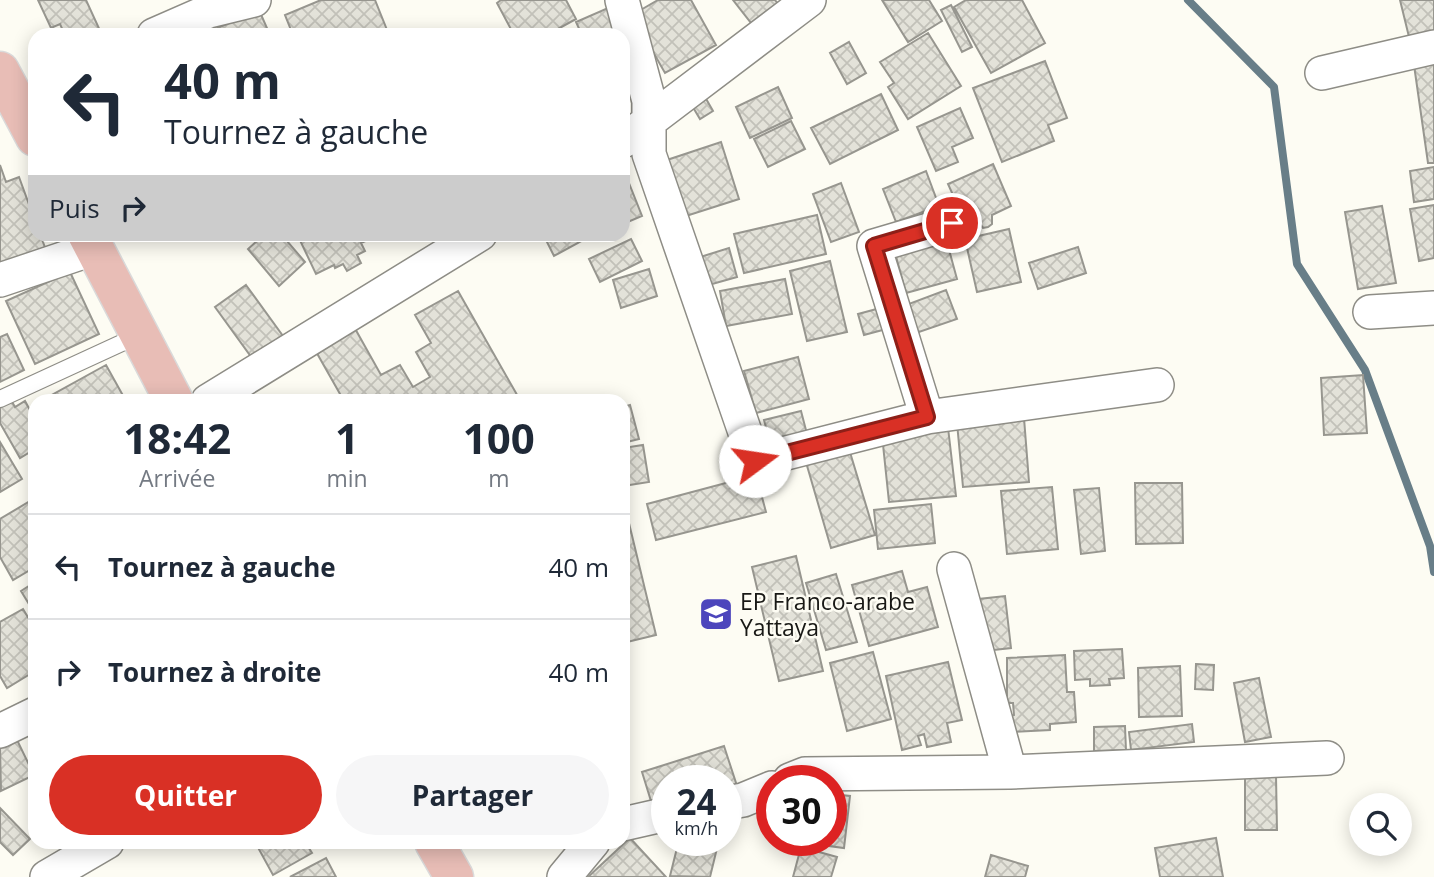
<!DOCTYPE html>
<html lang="fr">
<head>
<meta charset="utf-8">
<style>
	:root { --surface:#fff; --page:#f6f6f7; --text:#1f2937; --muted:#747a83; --line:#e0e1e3; --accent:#d93025 }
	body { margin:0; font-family:"Open Sans",sans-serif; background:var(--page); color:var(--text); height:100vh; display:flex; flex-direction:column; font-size:26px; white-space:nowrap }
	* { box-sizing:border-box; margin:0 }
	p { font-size:23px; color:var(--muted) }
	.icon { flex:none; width:38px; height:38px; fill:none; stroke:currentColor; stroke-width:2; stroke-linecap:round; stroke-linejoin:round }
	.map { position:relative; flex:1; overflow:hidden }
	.sheet { position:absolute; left:28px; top:394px; width:602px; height:455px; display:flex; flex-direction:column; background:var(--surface); border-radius:21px; box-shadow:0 4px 18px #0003 }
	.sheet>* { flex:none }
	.hud { position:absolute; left:28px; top:28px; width:602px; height:214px; border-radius:21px; box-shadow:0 4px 18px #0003; background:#fff; color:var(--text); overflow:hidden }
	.tools { position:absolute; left:1349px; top:793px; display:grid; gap:14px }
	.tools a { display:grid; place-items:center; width:63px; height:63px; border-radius:50%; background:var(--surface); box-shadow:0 4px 18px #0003; font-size:35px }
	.speed { position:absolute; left:651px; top:765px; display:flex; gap:14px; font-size:35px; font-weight:700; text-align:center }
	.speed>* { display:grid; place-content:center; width:91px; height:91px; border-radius:50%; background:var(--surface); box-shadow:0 4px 18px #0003; line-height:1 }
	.speed small { font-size:18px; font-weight:400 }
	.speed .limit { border:10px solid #d22; background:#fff; color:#111 }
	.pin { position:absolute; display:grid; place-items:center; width:60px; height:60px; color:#fff; margin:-30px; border:4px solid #fff; border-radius:50%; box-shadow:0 2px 7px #0007 }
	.me { position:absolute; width:77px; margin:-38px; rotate:76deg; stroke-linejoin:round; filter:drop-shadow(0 0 5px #0008) }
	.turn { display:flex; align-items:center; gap:24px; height:147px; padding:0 21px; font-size:32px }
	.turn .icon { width:91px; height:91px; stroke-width:2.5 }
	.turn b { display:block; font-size:49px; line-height:60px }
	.then { display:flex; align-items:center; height:66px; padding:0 21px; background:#0003; gap:14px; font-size:26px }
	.eta { display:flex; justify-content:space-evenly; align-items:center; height:119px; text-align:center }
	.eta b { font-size:42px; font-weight:700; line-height:49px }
	.action { display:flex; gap:14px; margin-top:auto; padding:14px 21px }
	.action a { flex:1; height:80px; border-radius:42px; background:var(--accent); color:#fff; font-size:28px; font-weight:700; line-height:80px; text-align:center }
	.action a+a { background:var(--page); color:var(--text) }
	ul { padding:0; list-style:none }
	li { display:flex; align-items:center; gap:21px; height:105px; padding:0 21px; border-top:2px solid var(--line) }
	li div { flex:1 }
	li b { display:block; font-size:26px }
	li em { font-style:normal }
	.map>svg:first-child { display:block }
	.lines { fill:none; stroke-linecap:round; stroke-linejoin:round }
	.stream { stroke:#687e88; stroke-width:8 }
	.building { fill:url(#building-cross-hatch); stroke:#97968f; stroke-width:2 }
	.lane-casing { stroke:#8e8d86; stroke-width:18 }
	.street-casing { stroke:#8e8d86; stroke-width:36 }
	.primary-casing { stroke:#dadada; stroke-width:41 }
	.lane { stroke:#fff; stroke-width:16 }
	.street { stroke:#fff; stroke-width:33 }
	.primary { stroke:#e8bdb6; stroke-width:38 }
	.route-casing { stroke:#8d1f18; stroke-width:18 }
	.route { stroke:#d93025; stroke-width:12 }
	.labels { text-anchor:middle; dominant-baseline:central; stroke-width:5; stroke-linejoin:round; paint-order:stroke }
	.poi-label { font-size:23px; fill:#181815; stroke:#fdfcf3; text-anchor:start }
</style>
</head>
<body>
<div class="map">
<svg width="1434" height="877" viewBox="0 0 1434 877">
	<defs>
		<pattern id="building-cross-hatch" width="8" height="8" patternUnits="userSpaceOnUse" patternTransform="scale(1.75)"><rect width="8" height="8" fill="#e3e2d9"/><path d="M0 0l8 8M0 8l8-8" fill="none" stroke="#c2c1b9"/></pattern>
	</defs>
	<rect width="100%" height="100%" fill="#fdfcf3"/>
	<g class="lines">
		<path class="stream" d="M1188,0l86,87 23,177 68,106 65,176 4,26"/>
	</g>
	<path class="building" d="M38,0h48l16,35h-37l-5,-11 -9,4z
		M321,0h54l14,35h-96l-8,-20z
		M501,0h65l10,19 -29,16h-33l-17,-32z
		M658,0h33l25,45 -51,28 -33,-58z
		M733,0h42l6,8 -26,20z
		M882,0h47l13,21 -34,21z
		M966,0h56l23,43 -54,30 -37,-66z
		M1400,0h34v34l-24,7z
		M951,5l21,42 -10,5 -21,-42z
		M608,8l13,27h-39l-6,-13z
		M259,10l11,25h-63l-1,-2z
		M928,33l33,53 -53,33 -20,-32 6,-4 -14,-21z
		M849,42l17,31 -19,11 -17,-31z
		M1045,61l22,57 -19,7 6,16 -52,21 -29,-74z
		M1434,62v101h-6l-14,-98z
		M778,87l14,31 -42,20 -14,-31z
		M881,94l17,36 -68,34 -19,-36z
		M705,97l8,14 -13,8 -9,-15z
		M960,108l13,30 -21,9 6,15 -22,9 -19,-44z
		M791,121l14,28 -37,18 -14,-28z
		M721,142l18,57 -53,17 -19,-56z
		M993,164l18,42 -19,9v9l-4,3 -5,1 -6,-7 -10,5 -19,-42z
		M0,165l6,17 13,-5 16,44v13h5l7,19 -47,17z
		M1434,167v32l-20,3 -4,-31z
		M623,168l19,48 -19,8z
		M926,171l13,35 -43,16 -13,-33z
		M841,183l18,49 -28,10 -18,-48z
		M1434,205v53l-15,3 -9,-52z
		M1382,206l14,77 -38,6 -13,-77z
		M817,215l9,39 -82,19 -10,-39z
		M1009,229l12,53 -44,10 -12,-53z
		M265,234h16l24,28 -26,24 -31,-37z
		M297,234h70l3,5 -9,4 4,8 -8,4 4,8 -14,8 -4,-7 -8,4 -1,-3 -18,9z
		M543,234h44l2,3 -35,19z
		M945,235l12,44 -51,14 -12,-44z
		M631,239l11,22 -42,21 -11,-23z
		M1078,247l8,26 -48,16 -9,-26z
		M729,248l8,29 -32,9 -8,-28z
		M830,261l17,71 -40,9 -17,-70z
		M649,269l8,27 -36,12 -8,-28z
		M70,272l29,62 -64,30 -29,-63z
		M785,279l7,35 -66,12 -6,-35z
		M246,285l37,51 -31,22 -37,-51z
		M946,290l11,29 -41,14 -10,-28z
		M458,291l62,109 -176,1 -30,-53 39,-23 28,50 19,-10 13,22 17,-10 -14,-25 15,-9 -16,-28z
		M884,307l6,21 -26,7 -6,-21z
		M7,334l17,36 -24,12v-45z
		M798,357l11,42 -53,14 -12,-42z
		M106,365l20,36h-74l-2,-5z
		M1363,375l4,58 -43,2 -3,-57z
		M11,400l4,7 10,-6 6,11 4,-3v40l-15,9 -20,-35v-17z
		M630,405l9,34 -16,4v-36z
		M801,411l6,23 -37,9 -6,-23z
		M1024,418l5,64 -66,5 -6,-64z
		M947,419l9,77 -67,6 -7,-67z
		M846,439l29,96 -44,13 -28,-96z
		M0,442l22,37 -22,13z
		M643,445l6,37 -26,4v-38z
		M756,475l10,37 -110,28 -9,-36z
		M1135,483h47l1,60 -47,1z
		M1052,487l6,62 -51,5 -6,-63z
		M1099,488l6,63 -24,3 -7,-64z
		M35,498v69l-22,13 -13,-23v-38z
		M931,504l4,39 -57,6 -4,-39z
		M628,519l28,116 -33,8v-123z
		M796,556l27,115 -44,10 -27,-114z
		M902,571l6,21 19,-5 11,40 -69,19 -17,-61z
		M836,574l21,68 -31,8 -20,-67z
		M35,582v32l-14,-23z
		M1005,596l6,52 -26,3 -6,-52z
		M23,609l12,20v42l-28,17 -7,-12v-54z
		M1122,649l2,29 -15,1 1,6 -20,1v-7l-15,1 -1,-29z
		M873,652l18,67 -44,12 -17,-68z
		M1065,655l2,37h7l2,30 -26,2v6l-39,2 -1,-16 4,-1 -1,-12h-6v-45z
		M948,662l14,58 -15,3 4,19 -24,5 -3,-13 -6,2 3,9 -19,5 -16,-74z
		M1196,664l18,1 -1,25 -18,-1z
		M1180,666l2,50 -43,1 -1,-49z
		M1259,678l12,59 -26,5 -11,-59z
		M1192,724l2,18 -63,8 -2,-18z
		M1125,726l1,24 -32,1v-24z
		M17,740l17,35 -33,16 -1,-43z
		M724,746l14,43 -12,3v-12h-59v31l-12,3 -13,-42z
		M1245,776h31l1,54h-32z
		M831,794l19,2 -6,52 -52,-7 39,-1z
		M0,808l30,31 -17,16 -13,-13z
		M630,838l36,39h-78z
		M1216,838l7,39h-63l-5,-29z
		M679,840h40l-9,37 -40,-1z
		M255,842h50l7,11 -39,22z
		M801,847l36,10 -6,20h-38z
		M991,855l37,11 -3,11h-40z
		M326,858l10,19h-46z"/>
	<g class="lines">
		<g class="lane-casing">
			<path id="lane" d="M0,399l139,-64"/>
		</g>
		<g class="street-casing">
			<path id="street" d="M622,0l27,101v53l106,307 172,-44 230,-32
				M154,35l55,-24 45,-11
				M1322,73l112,-26
				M623,141l186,-141
				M0,280l95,-32
				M1370,312l64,-4
				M208,401l272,-167
				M927,417l-53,-171 78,-23
				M0,731l35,-17
				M1010,772l317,-14
				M790,780l15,-6 205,-2 -56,-203
				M726,803l17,-3 29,-12
				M623,824l44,-10
				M47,877l60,-35
				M564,877l29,-35"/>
		</g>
		<g class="primary-casing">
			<path id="primary" d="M0,71l35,66
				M87,234l87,167
				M434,842l20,35"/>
		</g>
		<use href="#lane" class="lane"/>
		<use href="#street" class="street"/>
		<use href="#primary" class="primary"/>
	</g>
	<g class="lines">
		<g class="route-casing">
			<path id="route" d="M755,461l172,-44 -53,-171 78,-23"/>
		</g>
		<use href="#route" class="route"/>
	</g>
	<defs>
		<g id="school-square" transform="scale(1.75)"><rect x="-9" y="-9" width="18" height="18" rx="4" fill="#4c45bc" stroke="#fdfcf3"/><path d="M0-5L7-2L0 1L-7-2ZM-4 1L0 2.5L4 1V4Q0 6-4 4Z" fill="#fff"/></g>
	</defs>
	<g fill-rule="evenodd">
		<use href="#school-square" x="716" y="614"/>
	</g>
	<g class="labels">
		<g class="poi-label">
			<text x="740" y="601">EP Franco-arabe<tspan x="740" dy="26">Yattaya</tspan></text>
		</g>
	</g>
</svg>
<div class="tools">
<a><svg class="icon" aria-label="search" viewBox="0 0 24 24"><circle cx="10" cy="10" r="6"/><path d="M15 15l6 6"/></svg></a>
</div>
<div class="speed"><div>24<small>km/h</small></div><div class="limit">30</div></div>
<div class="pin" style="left:952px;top:223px;background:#d93025"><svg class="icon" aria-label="arrive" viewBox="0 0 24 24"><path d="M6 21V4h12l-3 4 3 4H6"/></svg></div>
<svg class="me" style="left:755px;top:461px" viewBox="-20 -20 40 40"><circle r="19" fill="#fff"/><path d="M0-13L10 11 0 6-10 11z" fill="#d93025"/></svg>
<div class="hud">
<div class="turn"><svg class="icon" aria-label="left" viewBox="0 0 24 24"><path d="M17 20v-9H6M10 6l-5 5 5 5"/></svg><div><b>40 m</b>Tournez à gauche</div></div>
<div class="then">Puis<svg class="icon" aria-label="right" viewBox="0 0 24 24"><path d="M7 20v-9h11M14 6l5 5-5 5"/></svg></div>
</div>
<section class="sheet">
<div class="eta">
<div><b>18:42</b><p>Arrivée</p></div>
<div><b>1</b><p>min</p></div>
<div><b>100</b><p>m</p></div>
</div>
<ul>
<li><svg class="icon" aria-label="left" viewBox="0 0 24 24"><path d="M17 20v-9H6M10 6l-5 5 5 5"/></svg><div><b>Tournez à gauche</b></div><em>40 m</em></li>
<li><svg class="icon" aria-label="right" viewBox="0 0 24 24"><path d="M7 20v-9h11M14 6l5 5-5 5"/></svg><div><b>Tournez à droite</b></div><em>40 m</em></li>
</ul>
<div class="action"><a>Quitter</a><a>Partager</a></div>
</section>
</div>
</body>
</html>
